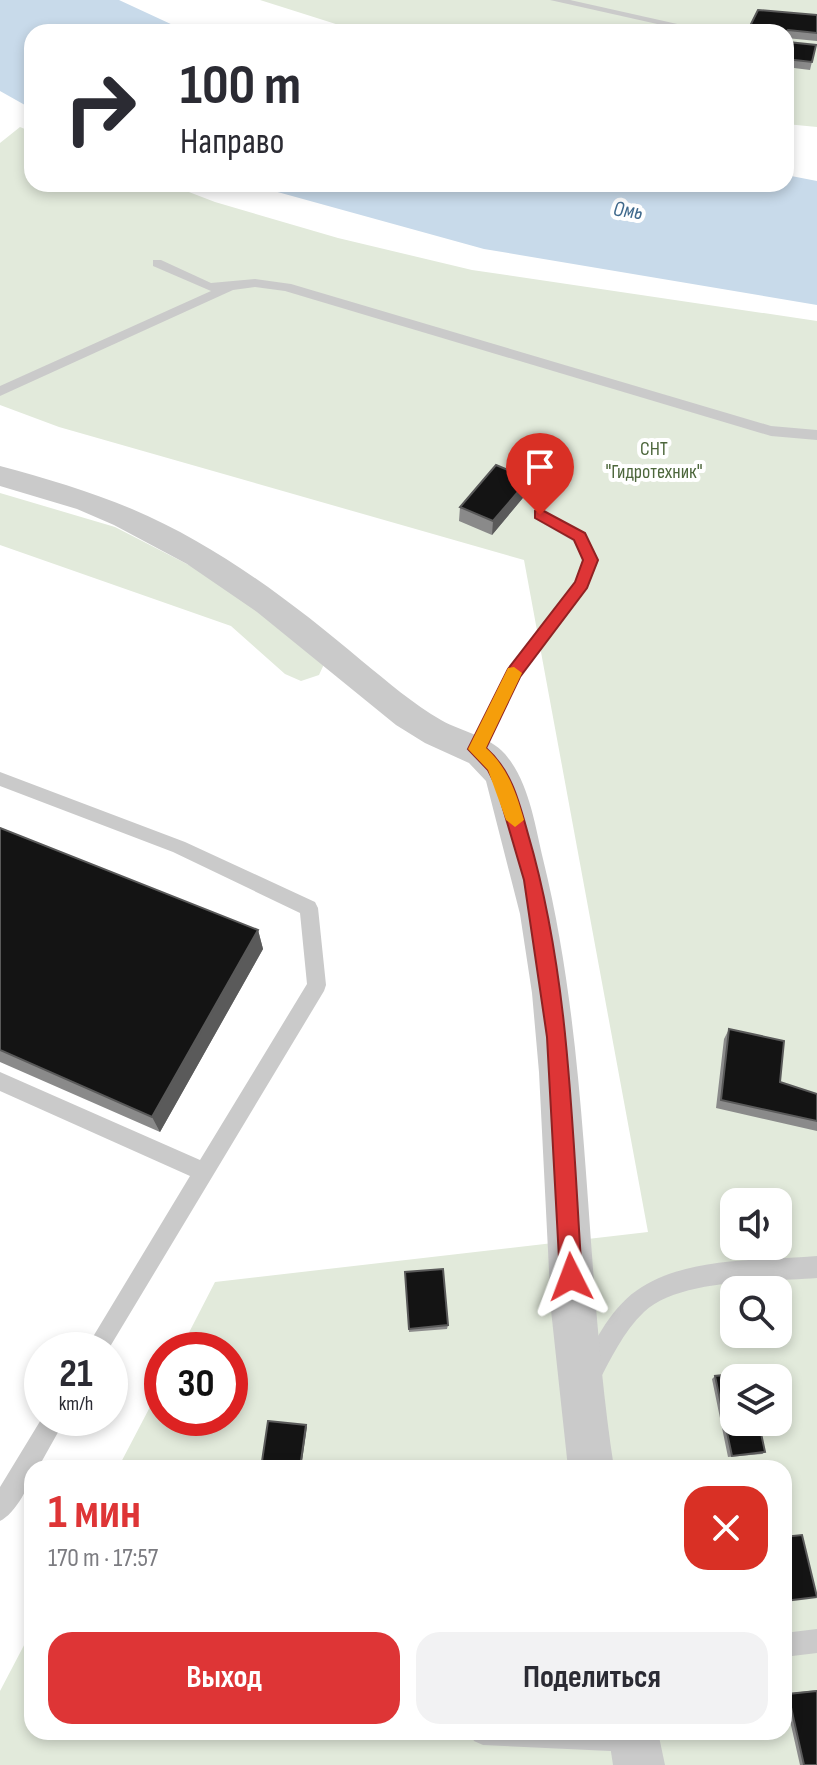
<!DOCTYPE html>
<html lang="ru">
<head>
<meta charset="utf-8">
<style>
	:root { --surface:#fff; --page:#f2f2f3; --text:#2b2b33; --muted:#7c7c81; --accent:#de3536 }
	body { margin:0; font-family:"Sofia Sans Condensed",sans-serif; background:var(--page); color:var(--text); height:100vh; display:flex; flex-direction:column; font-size:30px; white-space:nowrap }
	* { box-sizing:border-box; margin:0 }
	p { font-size:26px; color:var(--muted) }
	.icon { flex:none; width:44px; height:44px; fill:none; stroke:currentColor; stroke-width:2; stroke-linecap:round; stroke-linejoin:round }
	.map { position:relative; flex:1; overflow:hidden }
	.panel { position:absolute; left:24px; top:1460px; width:768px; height:280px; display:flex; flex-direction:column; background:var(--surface); border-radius:24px; box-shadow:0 4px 12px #0003 }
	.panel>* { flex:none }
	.guide { position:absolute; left:24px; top:24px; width:770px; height:168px; border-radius:24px; box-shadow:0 4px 12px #0003; background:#fff; color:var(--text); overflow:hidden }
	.controls { position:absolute; left:720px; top:1188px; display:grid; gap:16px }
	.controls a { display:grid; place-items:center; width:72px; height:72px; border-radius:16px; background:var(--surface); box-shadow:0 4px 12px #0003; font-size:40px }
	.speed { position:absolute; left:24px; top:1332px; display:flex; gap:16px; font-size:40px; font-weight:700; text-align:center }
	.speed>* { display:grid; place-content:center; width:104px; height:104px; border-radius:50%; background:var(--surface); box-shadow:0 4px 12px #0003; line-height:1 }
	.speed small { font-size:20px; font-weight:400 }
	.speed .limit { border:12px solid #d22; background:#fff; color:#111 }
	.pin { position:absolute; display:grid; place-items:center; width:68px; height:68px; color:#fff; margin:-82px -34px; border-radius:50% 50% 50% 0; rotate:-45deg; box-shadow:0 0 8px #0007 }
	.pin .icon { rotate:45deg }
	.me { position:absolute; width:88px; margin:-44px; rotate:357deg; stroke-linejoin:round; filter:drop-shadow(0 0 6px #0008) }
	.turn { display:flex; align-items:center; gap:28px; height:168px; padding:0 24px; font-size:36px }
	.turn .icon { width:104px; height:104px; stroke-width:2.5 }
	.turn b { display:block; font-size:56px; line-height:68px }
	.round { display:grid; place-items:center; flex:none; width:84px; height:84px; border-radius:24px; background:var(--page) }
	.summary { display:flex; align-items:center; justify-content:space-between; height:136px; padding:0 24px }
	h1 { font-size:48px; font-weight:700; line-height:60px; color:var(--accent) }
	.primary-button { display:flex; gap:16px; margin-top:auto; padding:16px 24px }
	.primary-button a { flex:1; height:92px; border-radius:24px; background:var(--accent); color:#fff; font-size:32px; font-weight:700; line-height:92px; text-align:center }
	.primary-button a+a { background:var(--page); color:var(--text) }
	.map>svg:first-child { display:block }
	.green { fill:#e2eadb; fill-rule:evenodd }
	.water { fill:#c8daea }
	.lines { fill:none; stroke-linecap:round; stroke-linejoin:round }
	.service { fill:#cacaca; fill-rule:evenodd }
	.minor { fill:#cacaca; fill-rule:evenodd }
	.wall { fill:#8a8a8a }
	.shaded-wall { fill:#5a5a5a }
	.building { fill:#141414; stroke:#5a5a5a; stroke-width:2 }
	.route { fill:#de3536; stroke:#902223; stroke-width:2 }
	.slow { fill:#f59e0b }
	.labels { text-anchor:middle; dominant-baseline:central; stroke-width:8; stroke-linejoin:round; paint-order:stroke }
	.far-park-label { font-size:20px; fill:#4d673c; stroke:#fff }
	.far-water-label { font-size:22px; font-style:italic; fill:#3f698c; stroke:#fff }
</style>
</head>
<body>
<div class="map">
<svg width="817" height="1765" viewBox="0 0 817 1765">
	<rect width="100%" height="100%" fill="#fff"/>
	<path class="green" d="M260,0h557v127l-31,-3v-92h-425z
		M20,127l12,5v52h136l47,18 123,36 134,32 345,51v1444h-817v-74l32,-61v102h752v-264h-666l44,-84v34h68v-68h-50l35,-68 433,-50 -124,-672 -465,-133 -59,-22v-262zM734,1202h44v44h-44zM734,1290h44v44h-44zM734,1378h44v44h-44z
		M0,493l115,34 103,53 107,82 -6,13 -18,6 -16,-7 -54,-48 -231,-81z"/>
	<path class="water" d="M0,0h119l69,32h-156v77l-32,-18z
		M786,175l31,6v124l-333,-56 -235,-65h537z"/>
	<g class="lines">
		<path class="service" d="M550,0h20l143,32h-20z
			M153,260h8l50,23 44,-4 36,5 480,142 46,4v10l-46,-4 -486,-145 -30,-4 -22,3 -233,106v-10l211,-95 -58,-25z
			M540,510l44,23 15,27 -12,28 -67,89 -37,77 -6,2 -8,-7 39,-80 67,-87 8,-22 -10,-19 -38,-22v-8z
			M0,772l185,70 130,60 3,6 8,77 -2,6 -216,359h-23l105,-174 -190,-85v-19l200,88 107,-176 -7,-71 -127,-61 -173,-66z
			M817,1256v22c-48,4 -137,0 -173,34 -21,20 -34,48 -47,73l-8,3 -8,-3 -3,-8c12,-29 32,-68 58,-86 49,-35 124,-30 181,-35z
			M42,1418h24l-28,50h-6c0,16 -17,46 -32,53v-34z
			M817,1629v24l-33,4v-24z
			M470,1732h172l3,7 -4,9 -9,4 -149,-7 -9,-4z"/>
		<path class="minor" d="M0,466c45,12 89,25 132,43 85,36 160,93 230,152 26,21 51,43 79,59 21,12 48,16 64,34 24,28 30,71 38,105 49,199 40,407 71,609h-46l-17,-158 -12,-238 -7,-79 -12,-79 -34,-133 -17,-18 -44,-20 -29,-18 -139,-113 -70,-48 -73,-39 -37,-16 -77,-23z
			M608,1732h50l7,33h-52z"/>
	</g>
	<path class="wall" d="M817,15v26l-31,-3 2,4 28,3 -6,25 -24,-3v-35z
		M527,493l-35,42 -33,-14 1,-14z
		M0,828l258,102 5,19 -103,183 -160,-70z
		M729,1029l51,53 37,12v37l-101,-23 8,-69z
		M405,1272l43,53 -1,4 -38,3z
		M715,1376l61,46 -3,2 -14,1 6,27 -3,2 -34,3 -16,-78z
		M817,1690v75h-17l-16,-71z"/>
	<path class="shaded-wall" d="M529,479l-2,14 -35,42 1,-14z
		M258,930l5,19 -103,183 -8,-15z
		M306,1425l1,2 -6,41h-1z"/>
	<path class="building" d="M758,10l59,5v18l-29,-3 -2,2h-39z
		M786,37l2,5 28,3 -4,17 -26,-3z
		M496,465l33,14 -36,42 -33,-14z
		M0,828l258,102 -106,187 -152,-67z
		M729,1029l55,12 -4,41 37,12v27l-96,-21z
		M443,1269l5,56 -39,4 -4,-57z
		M764,1371l2,7h-32v44h38l-13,2 6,28 -33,4 -17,-80z
		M268,1421l38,4 -6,43h-39z
		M802,1535l15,62 -33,4v-64z
		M817,1691v74h-13l-16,-71z"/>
	<path class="route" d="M540,509l45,24 13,27 -11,28 -67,89 -34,71c26,23 33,54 42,86 42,143 44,295 54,443l-3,8 -8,3 -7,-3 -4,-8 -13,-240 -23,-157 -27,-92 -9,-18 -20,-21 40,-80 67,-87 8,-22 -9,-20 -39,-22v-7z"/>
	<path class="slow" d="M514,667l8,6 -36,75c22,20 30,44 38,72l-9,7 -9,-7 -18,-50 -20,-21 40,-81z"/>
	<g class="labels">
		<g class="far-park-label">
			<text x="654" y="449">СНТ<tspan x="654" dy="23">"Гидротехник"</tspan></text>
		</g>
		<g class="far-water-label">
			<text transform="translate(628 211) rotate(8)">Омь</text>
		</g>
	</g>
</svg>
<div class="controls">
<a><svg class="icon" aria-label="sound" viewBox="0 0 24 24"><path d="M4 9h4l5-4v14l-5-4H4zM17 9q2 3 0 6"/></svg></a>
<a><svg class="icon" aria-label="search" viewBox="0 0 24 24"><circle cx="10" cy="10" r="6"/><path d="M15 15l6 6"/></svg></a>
<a><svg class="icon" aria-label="layers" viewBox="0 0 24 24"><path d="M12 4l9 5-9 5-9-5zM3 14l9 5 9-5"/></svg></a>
</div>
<div class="speed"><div>21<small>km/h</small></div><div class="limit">30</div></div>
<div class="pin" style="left:540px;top:515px;background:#d93025"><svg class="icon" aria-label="arrive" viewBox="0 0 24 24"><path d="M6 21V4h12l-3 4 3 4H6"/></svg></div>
<svg class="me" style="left:571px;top:1277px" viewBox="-20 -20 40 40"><path d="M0-17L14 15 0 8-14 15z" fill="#de3536" stroke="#fff" stroke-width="4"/></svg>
<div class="guide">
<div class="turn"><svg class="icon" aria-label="right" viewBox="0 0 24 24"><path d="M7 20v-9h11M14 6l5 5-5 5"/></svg><div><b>100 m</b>Направо</div></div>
</div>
<section class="panel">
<div class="summary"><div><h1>1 мин</h1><p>170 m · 17:57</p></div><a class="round" style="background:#d93025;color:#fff"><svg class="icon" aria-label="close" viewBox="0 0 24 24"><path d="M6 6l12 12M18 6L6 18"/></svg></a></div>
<div class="primary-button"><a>Выход</a><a>Поделиться</a></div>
</section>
</div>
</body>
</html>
